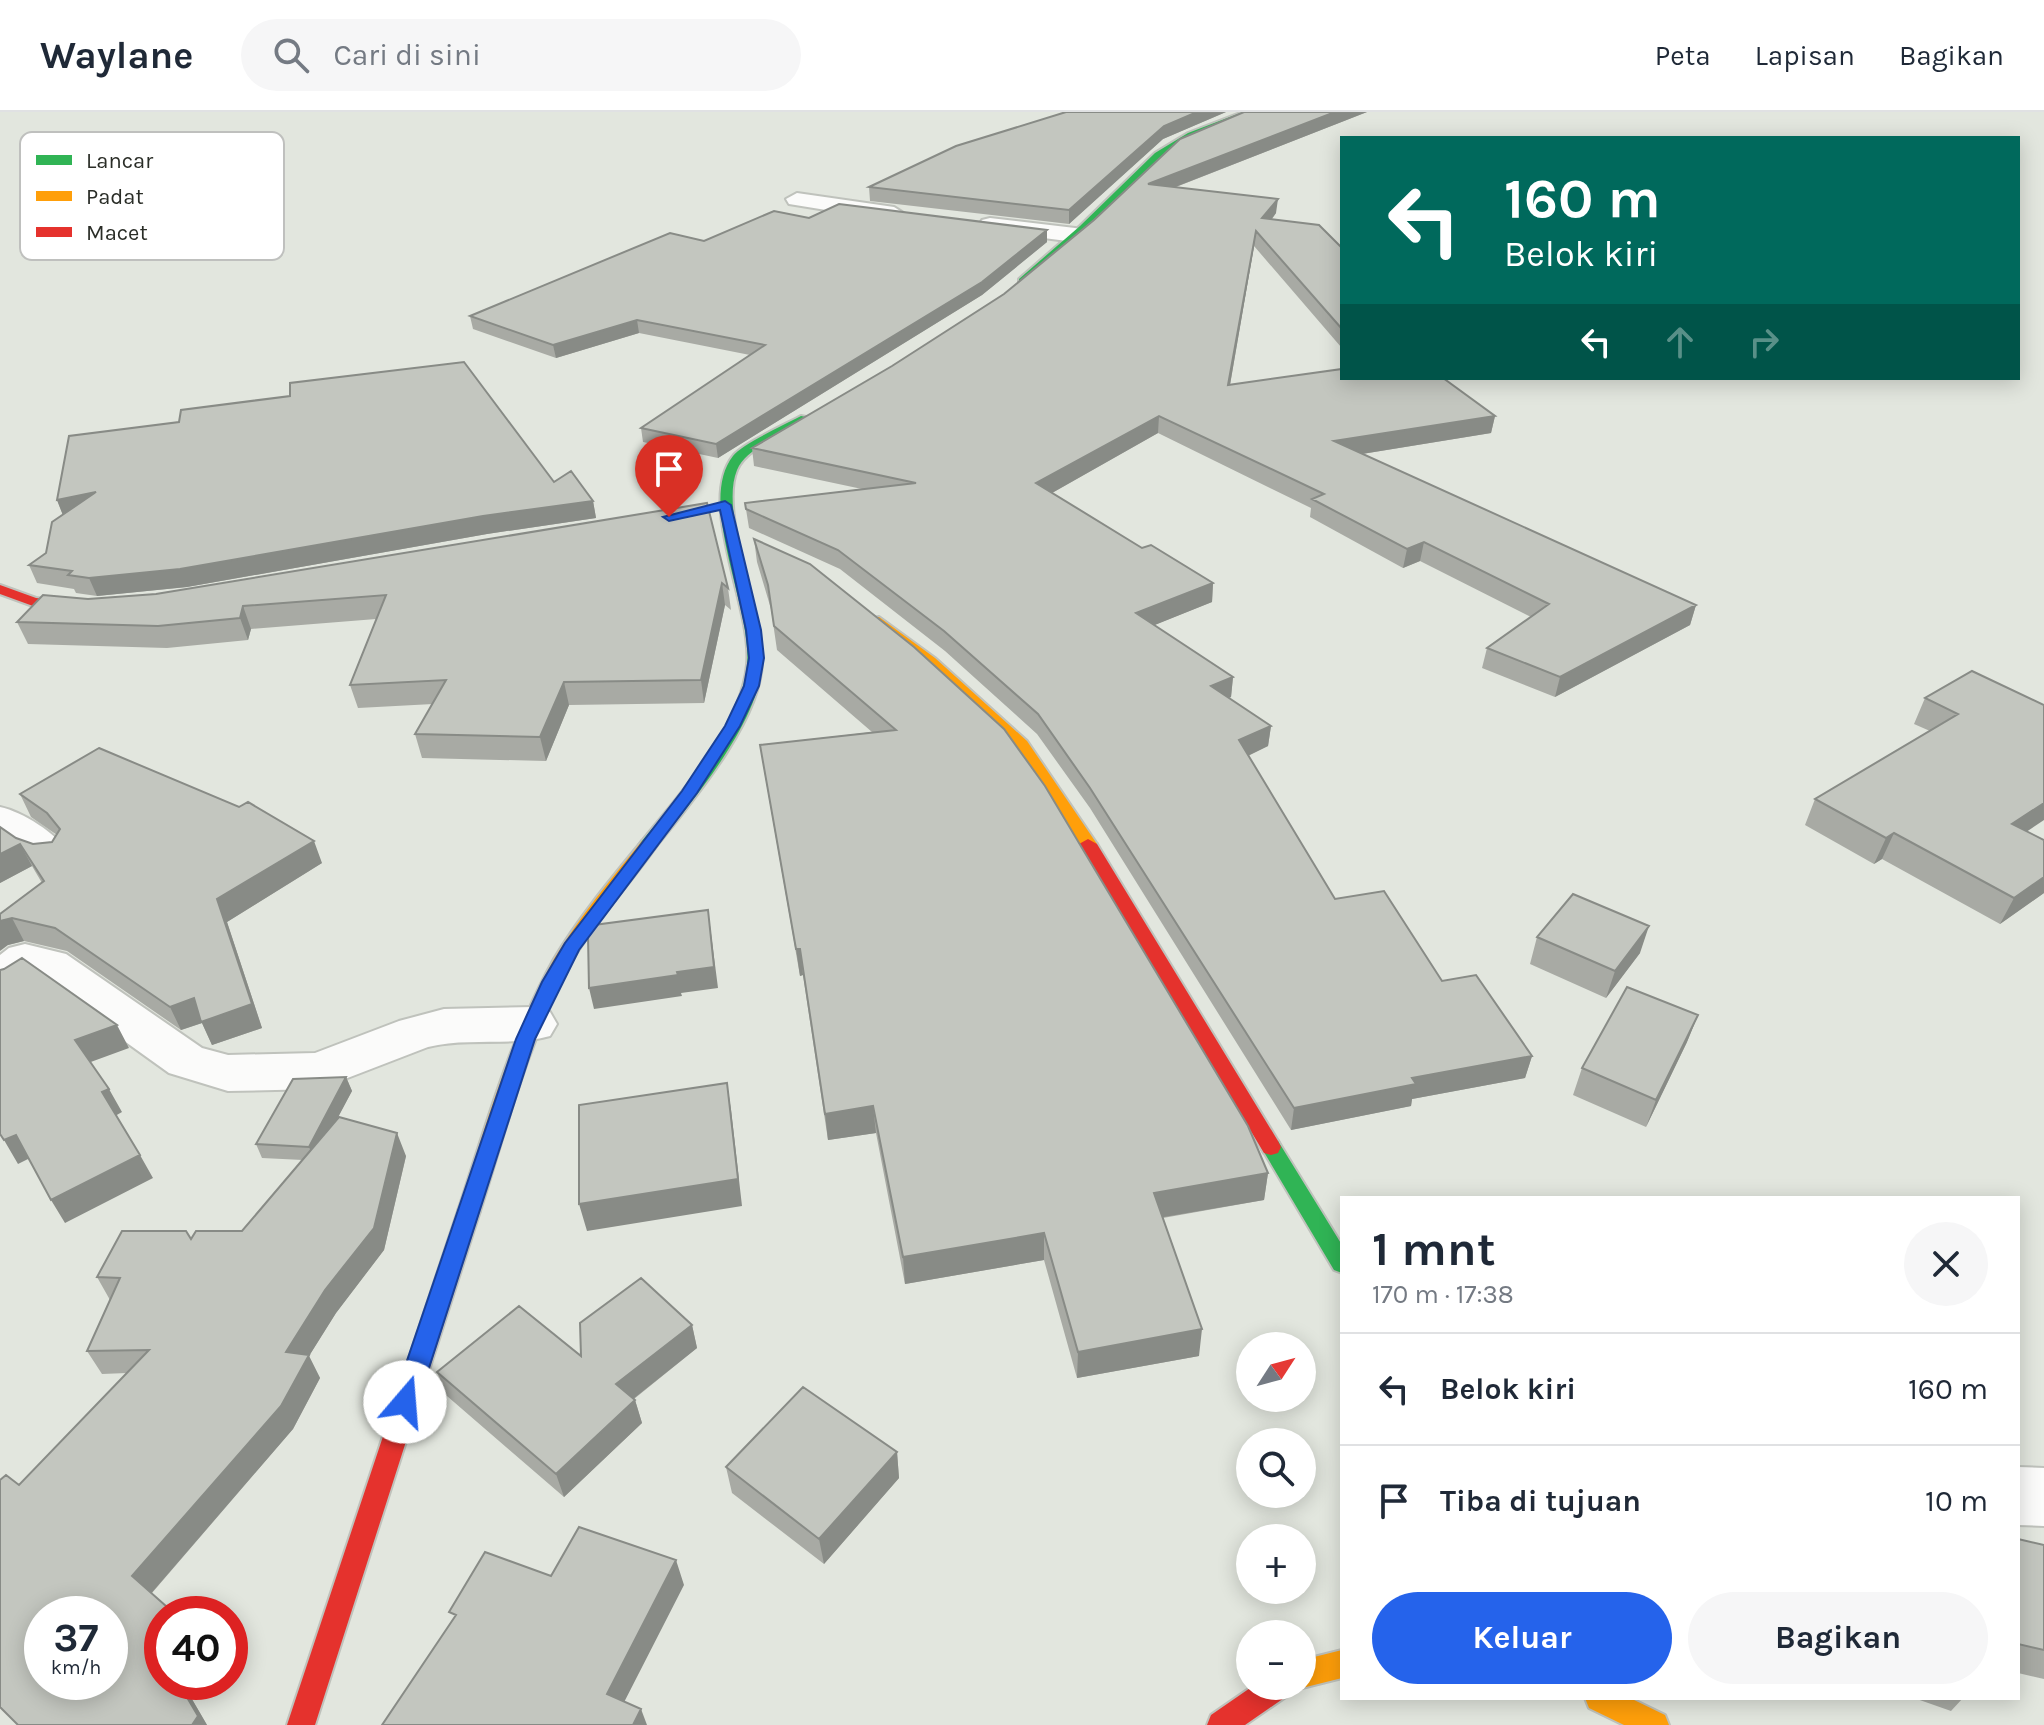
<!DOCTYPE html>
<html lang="id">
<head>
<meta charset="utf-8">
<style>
	:root { --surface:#fff; --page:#f6f6f7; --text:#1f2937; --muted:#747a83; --line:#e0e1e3; --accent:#2563eb }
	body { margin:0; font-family:Karla,sans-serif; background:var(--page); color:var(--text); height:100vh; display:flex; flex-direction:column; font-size:30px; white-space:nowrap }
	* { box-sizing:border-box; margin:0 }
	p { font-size:26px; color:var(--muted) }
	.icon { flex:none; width:44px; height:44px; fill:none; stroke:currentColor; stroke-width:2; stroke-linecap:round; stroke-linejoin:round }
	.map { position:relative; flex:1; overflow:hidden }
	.side { position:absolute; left:1340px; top:1084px; width:680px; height:504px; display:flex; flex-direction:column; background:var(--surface); border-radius:0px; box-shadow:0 4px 20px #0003 }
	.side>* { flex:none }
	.hud { position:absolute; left:1340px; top:24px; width:680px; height:244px; border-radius:0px; box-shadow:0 4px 20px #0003; background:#00695c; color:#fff; overflow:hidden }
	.needle { width:52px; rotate:54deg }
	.controls { position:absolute; left:1236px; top:1220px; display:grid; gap:16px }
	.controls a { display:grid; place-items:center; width:80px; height:80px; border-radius:50%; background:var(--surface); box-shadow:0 4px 20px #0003; font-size:40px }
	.speed { position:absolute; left:24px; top:1484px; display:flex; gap:16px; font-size:40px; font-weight:700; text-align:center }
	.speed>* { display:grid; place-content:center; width:104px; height:104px; border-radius:50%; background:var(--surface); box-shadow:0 4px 20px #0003; line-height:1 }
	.speed small { font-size:20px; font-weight:400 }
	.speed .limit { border:12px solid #d22; background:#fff; color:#111 }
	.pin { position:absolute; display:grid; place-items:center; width:68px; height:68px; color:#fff; margin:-82px -34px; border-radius:50% 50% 50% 0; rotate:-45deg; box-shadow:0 0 8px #0007 }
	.pin .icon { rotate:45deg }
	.me { position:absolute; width:88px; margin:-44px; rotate:18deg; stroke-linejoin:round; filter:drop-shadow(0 0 6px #0008) }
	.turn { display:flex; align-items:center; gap:28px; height:168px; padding:0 32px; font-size:36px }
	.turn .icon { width:104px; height:104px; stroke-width:2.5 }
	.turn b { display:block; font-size:56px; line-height:68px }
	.lanes { display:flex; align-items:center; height:76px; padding:0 32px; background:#0003; justify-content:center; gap:40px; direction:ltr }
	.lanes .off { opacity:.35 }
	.round { display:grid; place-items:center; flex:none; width:84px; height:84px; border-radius:42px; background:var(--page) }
	.headline { display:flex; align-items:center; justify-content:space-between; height:136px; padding:0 32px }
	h1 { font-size:48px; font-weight:700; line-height:60px }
	.button { display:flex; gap:16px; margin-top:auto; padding:16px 32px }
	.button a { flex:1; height:92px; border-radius:48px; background:var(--accent); color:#fff; font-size:32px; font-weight:700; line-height:92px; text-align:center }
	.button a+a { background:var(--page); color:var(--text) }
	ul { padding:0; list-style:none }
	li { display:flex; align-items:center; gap:24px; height:112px; padding:0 32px; border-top:2px solid var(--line) }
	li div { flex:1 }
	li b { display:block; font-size:30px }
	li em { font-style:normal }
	header { display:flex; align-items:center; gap:48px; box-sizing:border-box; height:112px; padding:0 40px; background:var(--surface); border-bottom:2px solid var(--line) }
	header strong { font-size:38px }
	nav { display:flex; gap:44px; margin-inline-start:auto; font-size:28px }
	.search { width:560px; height:72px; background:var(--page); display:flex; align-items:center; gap:20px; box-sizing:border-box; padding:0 28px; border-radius:44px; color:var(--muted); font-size:30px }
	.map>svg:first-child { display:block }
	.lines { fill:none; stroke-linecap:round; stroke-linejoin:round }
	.street-casing { stroke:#bfc2bc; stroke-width:4 }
	.fast-casing { stroke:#bfc2bc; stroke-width:4 }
	.slow-casing { stroke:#bfc2bc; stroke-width:4 }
	.jam-casing { stroke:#bfc2bc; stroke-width:4 }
	.street { fill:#fbfbfa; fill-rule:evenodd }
	.fast { fill:#30b455; fill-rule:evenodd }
	.slow { fill:#ff9f0a; fill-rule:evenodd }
	.jam { fill:#e5322d; fill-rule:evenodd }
	.wall { fill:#a8aaa4 }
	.shaded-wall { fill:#888b86 }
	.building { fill:#c3c6bf; stroke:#888b86; stroke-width:2; fill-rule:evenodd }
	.route { fill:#2563eb; stroke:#184099; stroke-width:2 }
	.key { fill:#fff; stroke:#bfc0be; stroke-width:2 }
	.key-label { font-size:22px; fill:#2a2d27 }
</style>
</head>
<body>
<header>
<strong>Waylane</strong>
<div class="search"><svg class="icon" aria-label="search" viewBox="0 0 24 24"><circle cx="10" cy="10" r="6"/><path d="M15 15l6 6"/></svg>Cari di sini</div>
<nav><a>Peta</a><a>Lapisan</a><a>Bagikan</a></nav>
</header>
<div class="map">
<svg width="2044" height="1613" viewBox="0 0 2044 1613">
	<rect width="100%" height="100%" fill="#e2e6de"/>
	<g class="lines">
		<g class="street-casing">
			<path id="street" d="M797,81l97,14 11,7 -11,7 -105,-17 -3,-5z
				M990,106l85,10 8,2 3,5 -3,5 -8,2 -93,-12 -3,-5 3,-5z
				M0,695c23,5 56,26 69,46l-6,9c-27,7 -42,-9 -63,-24z
				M25,832l41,10 136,94 26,7 87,-2 84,-32 45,-12 89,-2 17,5 7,12 -7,12c-40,11 -82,1 -122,11l-109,42 -91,2 -59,-18 -134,-96 -19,12 -16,5v-39l9,-7z
				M2018,1355l26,1v58l-26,-1z"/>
		</g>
		<g class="fast-casing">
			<path id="fast" d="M1243,0h11l-60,25 -33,20 -75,73 -61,53h-6v-4l61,-53 75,-73 33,-20z
				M801,304l10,2c-20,18 -62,25 -74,52 -18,43 25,141 25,191 0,59 -72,143 -108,188h-12l-3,-4 3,-4c38,-47 99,-113 105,-176 6,-56 -51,-162 -14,-209 9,-12 53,-32 68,-40z
				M1271,1027l7,2 64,104v28l-8,-3 -73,-123 3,-6z"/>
		</g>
		<g class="slow-casing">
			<path id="slow" d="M879,505l56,41 92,83 70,103 -3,4h-12l-67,-101 -90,-83 -51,-40v-6z
				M648,728l9,5c-27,39 -60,73 -84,114 -44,78 -66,167 -93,252l-3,6 -8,3 -8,-3 -3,-6c28,-85 52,-173 96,-252 25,-42 57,-80 88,-118z
				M1342,1538v28l-40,10 -4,-2h4v-26z
				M1585,1586h45l35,17 4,10h-45l-35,-17z"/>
		</g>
		<g class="jam-casing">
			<path id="jam" d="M0,473l36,13 59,7 7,4 -7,4 -62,-7 -33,-12z
				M1088,727l9,5 181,297 3,6 -3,6 -7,2 -7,-2 -185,-309z
				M469,1090l8,3 3,6 -165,514h-28l171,-514 3,-6z
				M1253,1574h38l-4,10 -42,29h-38l4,-10z"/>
		</g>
		<use href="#street" class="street"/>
		<use href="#fast" class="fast"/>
		<use href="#slow" class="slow"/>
		<use href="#jam" class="jam"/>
	</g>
	<path class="wall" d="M1066,0h160l-63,27 -94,85 -199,-23 -1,-14z
		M1244,0h123l-191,75 100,26 -4,6 70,29v99h-1l-87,-101 -24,139 265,31 -4,17 -129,21 334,151 -6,20 -135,72 -73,-29 5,-20 44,-31 -111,-56 -17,7 -93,-51 1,-9 -153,-75 -106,60 90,55 71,35 -1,19 -58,23 79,52 -2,20 -3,1 43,28 -3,20 -20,10 87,143 107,82 90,75 -7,22 -113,21 -1,7 -120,24 -201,-322 -53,-74 -92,-83 -105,-82 -91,-41 -4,-25 117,-14 -108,-23 -2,-18 140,-82 112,-72z
		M809,106l238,24 -65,53 -264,163 -75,-16 -2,-14 109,-73 -111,-22 -83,25 -83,-29 -3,-13 234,-75z
		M554,370l39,19 3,17 -109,16 -300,53 -90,9 -21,-3 -2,-4 -37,-6 -8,-18 17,-12 17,-38 -6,-15z
		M707,391l21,85 3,22 -6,-5 -21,98 -135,2 -23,56 -124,-3 -7,-24 18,-30 -75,4 -8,-23 26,-66 -125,10 -3,11 -81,8 -139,-4 -11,-22 71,-23 68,-5z
		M754,427l514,634 -4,27 -101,18 36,138 -122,22 -33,-118 -139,24 -29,-151 -48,7 -25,-165 -3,1 -36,-206 -4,-25 112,-13 -95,-82 -6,-41 -14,-47z
		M1972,559l54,160 18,9v53l-44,31 -118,-65 -8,5 -69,-39 10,-26 115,-68 -16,-7 11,-26z
		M20,682l302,69 -95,59 35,106 -50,17 -10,-22 -21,7 -114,-79 -43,-10 -16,4 -8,-31 42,-31 -10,-17 -32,17v-56l16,11 17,6 19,-2 5,-7 -26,-18z
		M1537,825l103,16 -34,45 -76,-34z
		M1698,903l-11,27 -41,85 -73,-32 9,-27z
		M346,965l6,14 -16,29 70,36 -22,94 -48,63 -27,43 11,22 -27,51 -141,164 10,89h20l25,43h-189l1,-240 108,-112 -25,1 -15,-23 23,-51 -13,-23 94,-38 51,-8 61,-71 -41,-2 -6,-14z
		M692,1213l5,23 -63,51 1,1 7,23 -78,74 -117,-101 -10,-24 144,-16z
		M897,1340l2,26 -75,86 -92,-71 -6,-26z
		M2018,1427l26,6v134l-26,-6z
		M1914,1586h49l-12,13z"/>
	<path class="shaded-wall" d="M1197,0h29l-63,27 -94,85v-14l95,-84z
		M1335,0h32l-220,86 1,-14z
		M1278,87l-2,14 -15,20 1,-15z
		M1047,118v12l-65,53 -264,163 -2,-14z
		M1256,119l-2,15 -27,156 1,-17z
		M637,208l2,13 -83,25 -3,-13z
		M1159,304l-1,17 -122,69v-19z
		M1495,304l-4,17 -160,26 3,-18z
		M96,380l-32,26 -7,-18z
		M593,389l3,17 -109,16 -300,53 -90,9 -8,-18 394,-62z
		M1424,430l-4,19 -17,7 4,-19z
		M722,471l3,22 -21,98 -3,-23z
		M1213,471l-1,19 -77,31 1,-20z
		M1696,493l-6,20 -135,72 5,-20z
		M243,494l8,23 -3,11 -8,-22z
		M1233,565l-2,20 -22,9 2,-20z
		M564,570l5,23 -23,56 -6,-24z
		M1271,614l-3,20 -31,15 2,-21z
		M2044,691v17l-45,30 13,-26z
		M1894,721l-12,26 -8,5 12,-26z
		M314,729l8,22 -95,59 35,106 -50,17 -10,-22 -21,7 -11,-23 47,-108z
		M20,732l12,22 -32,17v-29z
		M2044,765v16l-44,31 14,-26z
		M708,798l10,78 -37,5 1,3 -88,13 -5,-21 88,-16z
		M12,806l12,23 -16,4 -8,6v-30z
		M1649,814l-9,27 -34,45 9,-27z
		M796,837h4l3,26 -3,1z
		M1698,903l-11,27 -41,85 10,-27z
		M117,913l12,23 -41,15 -13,-23z
		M1532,944l-7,22 -113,21 -1,7 -120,24 3,-22 118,-30z
		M346,965l6,14 -37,70 -6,-14z
		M727,971l4,27 11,96 -155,25 -8,-27z
		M109,977l13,23 -7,4 -13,-24z
		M873,994l3,27 -48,7 -3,-26z
		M397,1021l9,23 -22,94 -48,63 -27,43 11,22 -27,51 -145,168 -16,-21z
		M16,1023l14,23 -12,6 -14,-24z
		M140,1043l13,23 -88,45 -14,-23z
		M1268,1061l-4,27 -112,19 2,-26z
		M1044,1121v27l-139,24 -2,-27z
		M692,1213l5,23 -74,59 -7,-23z
		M1202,1217l-3,27 -122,22 1,-26z
		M635,1288l7,23 -78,74 -8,-23z
		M897,1340l2,26 -75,86 -5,-25z
		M676,1448l8,25 -68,133 -9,-24z
		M178,1570h4l25,43h-15z
		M641,1597l6,16h-14z"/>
	<path class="building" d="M1066,0h131l-33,14 -95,84 -200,-23 87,-41z
		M1244,0h91l-187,72 130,15 -16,19 57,7 23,23v81l-86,-98 -28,154 114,-16v9h101l52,38 -161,25 362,164 -136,72 -73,-29 62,-44 -125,-62 -17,7 -95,-50 12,-5 -165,-78 -123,67 106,65 9,-3 62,38 -77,30 97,64 -22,9 60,40 -32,14 96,159 49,-8 58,90 34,-6 56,81 -120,22 4,6 -122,24 -204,-320 -52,-74 -94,-83 -106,-81 -92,-41 -1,-6 171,-20 -164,-35 140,-82 112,-72 90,-74 86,-81z
		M839,92l208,26 -65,52 -266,162 -75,-16 124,-83 -128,-25 -84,25 -83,-29 200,-83 34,8 70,-30 35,7z
		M464,250l90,120 17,-11 22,30 -110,15 -303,53 -91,9 -21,-3 4,-4 -43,-6 17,-12 6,-31 44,-30 -39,8 12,-64 110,-14 2,-12 109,-14v-13z
		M707,391l21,85 -6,-5 -21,97 -137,2 -24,55 -125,-3 31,-54 -96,5 36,-90 -143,11 -3,12 -82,8 -141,-4 26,-27 45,4 68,-5z
		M754,427l56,25 104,83 90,82 41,57 203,340 20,47 -114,20 48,136 -124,23 -34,-119 -141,24 -30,-151 -48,8 -25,-165h-4l-36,-204 136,-15 -122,-104 -6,-41z
		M1972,559l72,34v98l-32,21 32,16v37l-30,21 -120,-65 -8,5 -71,-39 143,-85 -33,-16z
		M99,636l140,59 9,-5 66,39 -97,58 35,105 -51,18 -7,-24 -24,9 -115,-79 -43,-10 -12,3v-7l44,-33 -24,-37 -20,10v-27l16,11 17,6 19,-2 8,-13 -13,-16 -27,-19z
		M1573,782l76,32 -34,45 -78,-34z
		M708,798l6,57 -37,5 1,3 -89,13 -1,-52 6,-11z
		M22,846l95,67 -42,15 34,49 -7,3 38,63 -89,45 -35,-65 -12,5 -4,-6v-164l4,-1z
		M1627,875l71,28 -42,85 -74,-32z
		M346,965l-37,70 -53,-3 37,-65z
		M727,971l11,96 -159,25v-99z
		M339,1005l58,16 -23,95 -49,62 -39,62 23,3 -28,51 -149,170 43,38h-13v68h16l20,34 -6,9h-174l-18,-18v-227l6,-5 13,10 130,-135 -62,1 33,-73 -23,-1 25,-46h64l5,8 5,-8h46zM42,1502h68v68h-68z
		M641,1166l51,47 -76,59 19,16 -79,74 -119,-102 82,-66 62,50 -1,-33z
		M803,1275l94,65 -78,87 -93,-72z
		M579,1415l97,33 -69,134 34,15 -8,16h-251l74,-110 -7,-3 36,-60 66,24z
		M2018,1427l26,6v105l-26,-6z"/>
	<path class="route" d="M725,389l6,4 30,125 3,28 -5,28 -19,40 -43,67 -118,157 -44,89 -117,363 -4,8 -9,3 -8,-3 -4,-8 123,-363 26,-57 23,-39 117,-152 43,-65 19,-40 5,-28 -3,-28 -26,-120 -51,11 -6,-4z"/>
	<rect x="20" y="20" width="264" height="128" rx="12" class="key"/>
	<rect x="36" y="43" width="36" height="10" fill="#30b455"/>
	<rect x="36" y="79" width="36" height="10" fill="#ff9f0a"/>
	<rect x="36" y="115" width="36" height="10" fill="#e5322d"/>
	<g class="key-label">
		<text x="86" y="56">Lancar</text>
		<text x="86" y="92">Padat</text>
		<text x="86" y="128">Macet</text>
	</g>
</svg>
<div class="controls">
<a><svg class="needle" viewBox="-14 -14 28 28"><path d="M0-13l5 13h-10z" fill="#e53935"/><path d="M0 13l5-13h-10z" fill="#747a83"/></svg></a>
<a><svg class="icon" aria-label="search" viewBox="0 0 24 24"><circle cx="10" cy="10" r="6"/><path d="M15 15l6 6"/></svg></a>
<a>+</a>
<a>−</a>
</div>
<div class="speed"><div>37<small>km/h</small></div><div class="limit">40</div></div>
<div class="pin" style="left:669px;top:405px;background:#d93025"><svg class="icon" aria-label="arrive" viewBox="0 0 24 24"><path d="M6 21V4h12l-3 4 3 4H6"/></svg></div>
<svg class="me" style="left:405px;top:1290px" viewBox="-20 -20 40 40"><circle r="19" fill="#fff"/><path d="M0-13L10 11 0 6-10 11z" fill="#2563eb"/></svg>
<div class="hud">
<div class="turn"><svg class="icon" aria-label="left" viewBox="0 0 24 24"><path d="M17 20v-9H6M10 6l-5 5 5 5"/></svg><div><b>160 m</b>Belok kiri</div></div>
<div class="lanes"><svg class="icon" aria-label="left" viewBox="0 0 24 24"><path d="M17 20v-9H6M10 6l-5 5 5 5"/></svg><svg class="icon off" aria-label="ahead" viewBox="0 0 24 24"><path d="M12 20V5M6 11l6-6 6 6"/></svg><svg class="icon off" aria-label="right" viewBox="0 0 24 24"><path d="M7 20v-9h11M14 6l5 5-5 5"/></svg></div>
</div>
<section class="side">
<div class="headline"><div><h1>1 mnt</h1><p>170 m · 17:38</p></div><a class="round"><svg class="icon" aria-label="close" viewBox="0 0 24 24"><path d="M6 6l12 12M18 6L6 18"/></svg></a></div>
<ul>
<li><svg class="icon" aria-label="left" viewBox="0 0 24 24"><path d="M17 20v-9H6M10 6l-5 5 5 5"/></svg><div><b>Belok kiri</b></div><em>160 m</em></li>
<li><svg class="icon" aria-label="arrive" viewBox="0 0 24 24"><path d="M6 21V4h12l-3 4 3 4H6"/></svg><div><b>Tiba di tujuan</b></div><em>10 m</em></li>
</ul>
<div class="button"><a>Keluar</a><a>Bagikan</a></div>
</section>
</div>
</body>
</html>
